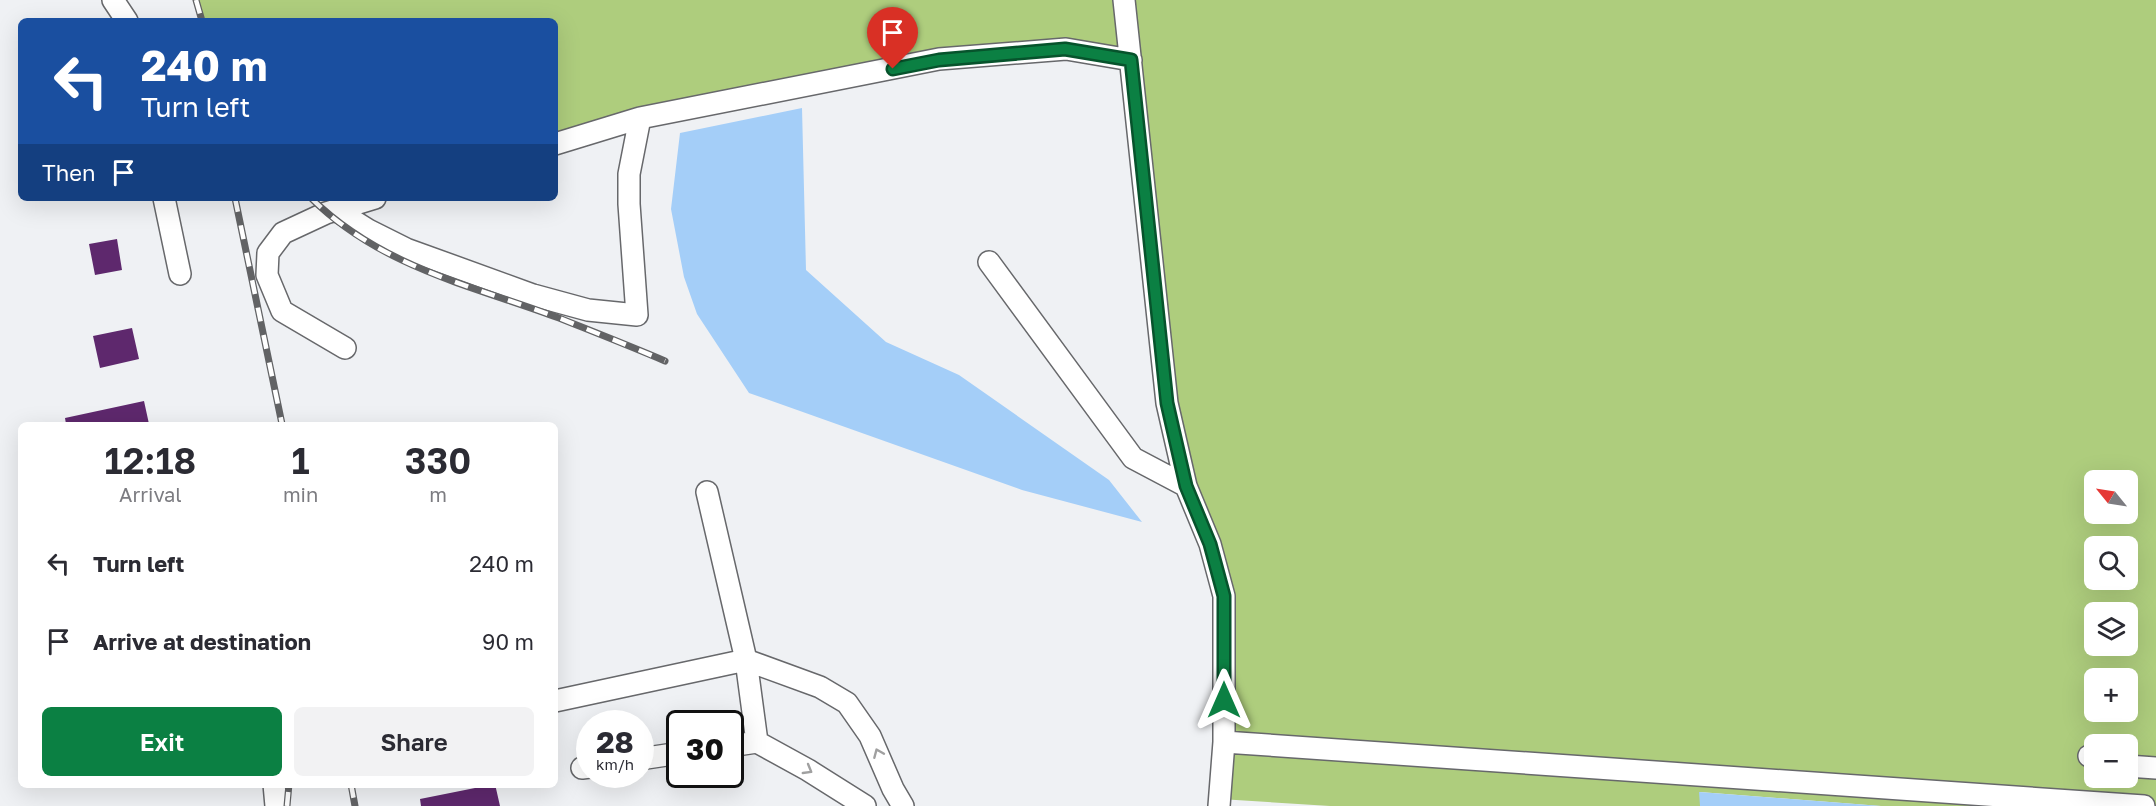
<!DOCTYPE html>
<html lang="en">
<head>
<meta charset="utf-8">
<style>
	:root { --surface:#fff; --page:#f2f2f3; --text:#2b2b33; --muted:#7c7c81; --accent:#0b8043 }
	body { margin:0; font-family:"Golos Text",sans-serif; background:var(--page); color:var(--text); height:100vh; display:flex; flex-direction:column; font-size:22px; white-space:nowrap }
	* { box-sizing:border-box; margin:0 }
	p { font-size:20px; color:var(--muted) }
	.icon { flex:none; width:33px; height:33px; fill:none; stroke:currentColor; stroke-width:2; stroke-linecap:round; stroke-linejoin:round }
	.map { position:relative; flex:1; overflow:hidden }
	.drawer { position:absolute; left:18px; top:422px; width:540px; height:366px; display:flex; flex-direction:column; background:var(--surface); border-radius:9px; box-shadow:0 6px 24px #0002 }
	.drawer>* { flex:none }
	.hud { position:absolute; left:18px; top:18px; width:540px; height:183px; border-radius:9px; box-shadow:0 6px 24px #0002; background:#1a4fa0; color:#fff; overflow:hidden }
	.needle { width:39px; rotate:300deg }
	.controls { position:absolute; left:2084px; top:470px; display:grid; gap:12px }
	.controls a { display:grid; place-items:center; width:54px; height:54px; border-radius:9px; background:var(--surface); box-shadow:0 6px 24px #0002; font-size:30px }
	.speed { position:absolute; left:576px; top:710px; display:flex; gap:12px; font-size:30px; font-weight:700; text-align:center }
	.speed>* { display:grid; place-content:center; width:78px; height:78px; border-radius:50%; background:var(--surface); box-shadow:0 6px 24px #0002; line-height:1 }
	.speed small { font-size:15px; font-weight:400 }
	.speed .limit { border:3px solid #111; border-radius:9px; background:#fff; color:#111 }
	.pin { position:absolute; display:grid; place-items:center; width:51px; height:51px; color:#fff; margin:-62px -26px; border-radius:50% 50% 50% 0; rotate:-45deg; box-shadow:0 0 6px #0007 }
	.pin .icon { rotate:45deg }
	.me { position:absolute; width:66px; margin:-33px; rotate:0deg; stroke-linejoin:round; filter:drop-shadow(0 0 4px #0008) }
	.turn { display:flex; align-items:center; gap:21px; height:126px; padding:0 24px; font-size:27px }
	.turn .icon { width:78px; height:78px; stroke-width:2.5 }
	.turn b { display:block; font-size:42px; line-height:51px }
	.then { display:flex; align-items:center; height:57px; padding:0 24px; background:#0003; gap:12px; font-size:22px }
	.eta { display:flex; justify-content:space-evenly; align-items:center; height:102px; text-align:center }
	.eta b { font-size:36px; font-weight:600; line-height:42px }
	.primary-button { display:flex; gap:12px; margin-top:auto; padding:12px 24px }
	.primary-button a { flex:1; height:69px; border-radius:9px; background:var(--accent); color:#fff; font-size:24px; font-weight:600; line-height:69px; text-align:center }
	.primary-button a+a { background:var(--page); color:var(--text) }
	ul { padding:0; list-style:none }
	li { display:flex; align-items:center; gap:18px; height:78px; padding:0 24px }
	li div { flex:1 }
	li b { display:block; font-size:22px }
	li em { font-style:normal }
	.map>svg:first-child { display:block }
	.green { fill:#aecd7d; fill-rule:evenodd }
	.water { fill:#a4cef8 }
	.building { fill:#5e286d }
	.lines { fill:none; stroke-linecap:round; stroke-linejoin:round }
	.minor-casing { stroke:#67686b; stroke-width:24 }
	.minor { stroke:#fff; stroke-width:21 }
	.rail-casing { stroke:#626365; stroke-width:7 }
	.rail { stroke:#fff; stroke-width:4.5; stroke-dasharray:14; stroke-linecap:butt }
	.oneway { stroke:#a0a0a0 }
	.route-casing { stroke:#07532c; stroke-width:15 }
	.route { stroke:#0b8043; stroke-width:10 }
</style>
</head>
<body>
<div class="map">
<svg width="2156" height="806" viewBox="0 0 2156 806">
	<rect width="100%" height="100%" fill="#eff1f4"/>
	<path class="green" d="M196,0h1960v806h-275l-181,-14v14h-370l-110,-7 4,-203 -38,-110 -55,-426 -66,-11 -126,10 -384,85v-123h-353zM2094,480h33v33h-33zM2094,546h33v33h-33zM2094,612h33v33h-33zM2094,678h33v33h-33zM2094,744h33v33h-33z"/>
	<path class="water" d="M802,108l4,162 80,72 73,33 150,105 33,42 -120,-32 -273,-97 -52,-79 -13,-37 -13,-68 9,-76z
		M1699,792l182,14h-181z"/>
	<path class="building" d="M117,239l5,31 -27,5 -6,-31z
		M132,328l7,31 -39,9 -7,-32z
		M144,401l5,23h-83l-1,-6z
		M495,784l5,22h-79l-1,-7z"/>
	<g class="lines">
		<g class="minor-casing">
			<path id="minor" d="M113,0l14,21
				M1124,0l43,403 19,83 24,58 14,52v146l-5,64
				M555,144l85,-26 299,-59 127,-10 65,11
				M164,198l16,76
				M336,210l32,20 38,19 127,46 55,15 49,5 -8,-111v-30l11,-56
				M989,262l144,196 53,28
				M345,348l-63,-37 -15,-36 1,-22 15,-20 43,-20 49,-15
				M707,492l39,168 11,82 -27,4
				M555,701l191,-41 74,27 27,16 23,33 23,53 10,17
				M757,742l51,28 57,36
				M1224,742l920,64
				M2089,756l5,2
				M640,759l40,-6
				M2127,766l29,2
				M582,768l8,-1
				M274,784l2,22"/>
		</g>
		<use href="#minor" class="minor"/>
		<g class="rail-casing">
			<path id="rail" d="M196,0l6,21
				M235,198l47,226
				M311,198c70,69 159,87 248,120 35,14 71,28 106,43
				M351,784l4,22
				M287,806l2,-22"/>
		</g>
		<use href="#rail" class="rail"/>
	</g>
	<defs><path id="oneway-chevron" d="M-2-3.5L2.5 0L-2 3.5" fill="none" stroke-width="1.6" stroke-linecap="round" stroke-linejoin="round" transform="scale(1.5)"/></defs>
	<g class="oneway">
		<use href="#oneway-chevron" transform="translate(878 753) rotate(-113)"/>
		<use href="#oneway-chevron" transform="translate(808 770) rotate(30)"/>
	</g>
	<g class="lines">
		<g class="route-casing">
			<path id="route" d="M893,69l46,-9 126,-11 66,11 36,343 19,83 24,58 14,52v104"/>
		</g>
		<use href="#route" class="route"/>
	</g>
</svg>
<div class="controls">
<a><svg class="needle" viewBox="-14 -14 28 28"><path d="M0-13l5 13h-10z" fill="#e53935"/><path d="M0 13l5-13h-10z" fill="#7c7c81"/></svg></a>
<a><svg class="icon" aria-label="search" viewBox="0 0 24 24"><circle cx="10" cy="10" r="6"/><path d="M15 15l6 6"/></svg></a>
<a><svg class="icon" aria-label="layers" viewBox="0 0 24 24"><path d="M12 4l9 5-9 5-9-5zM3 14l9 5 9-5"/></svg></a>
<a>+</a>
<a>−</a>
</div>
<div class="speed"><div>28<small>km/h</small></div><div class="limit">30</div></div>
<div class="pin" style="left:893px;top:69px;background:#d93025"><svg class="icon" aria-label="arrive" viewBox="0 0 24 24"><path d="M6 21V4h12l-3 4 3 4H6"/></svg></div>
<svg class="me" style="left:1224px;top:700px" viewBox="-20 -20 40 40"><path d="M0-17L14 15 0 8-14 15z" fill="#0b8043" stroke="#fff" stroke-width="4"/></svg>
<div class="hud">
<div class="turn"><svg class="icon" aria-label="left" viewBox="0 0 24 24"><path d="M17 20v-9H6M10 6l-5 5 5 5"/></svg><div><b>240 m</b>Turn left</div></div>
<div class="then">Then<svg class="icon" aria-label="arrive" viewBox="0 0 24 24"><path d="M6 21V4h12l-3 4 3 4H6"/></svg></div>
</div>
<section class="drawer">
<div class="eta">
<div><b>12:18</b><p>Arrival</p></div>
<div><b>1</b><p>min</p></div>
<div><b>330</b><p>m</p></div>
</div>
<ul>
<li><svg class="icon" aria-label="left" viewBox="0 0 24 24"><path d="M17 20v-9H6M10 6l-5 5 5 5"/></svg><div><b>Turn left</b></div><em>240 m</em></li>
<li><svg class="icon" aria-label="arrive" viewBox="0 0 24 24"><path d="M6 21V4h12l-3 4 3 4H6"/></svg><div><b>Arrive at destination</b></div><em>90 m</em></li>
</ul>
<div class="primary-button"><a>Exit</a><a>Share</a></div>
</section>
</div>
</body>
</html>
